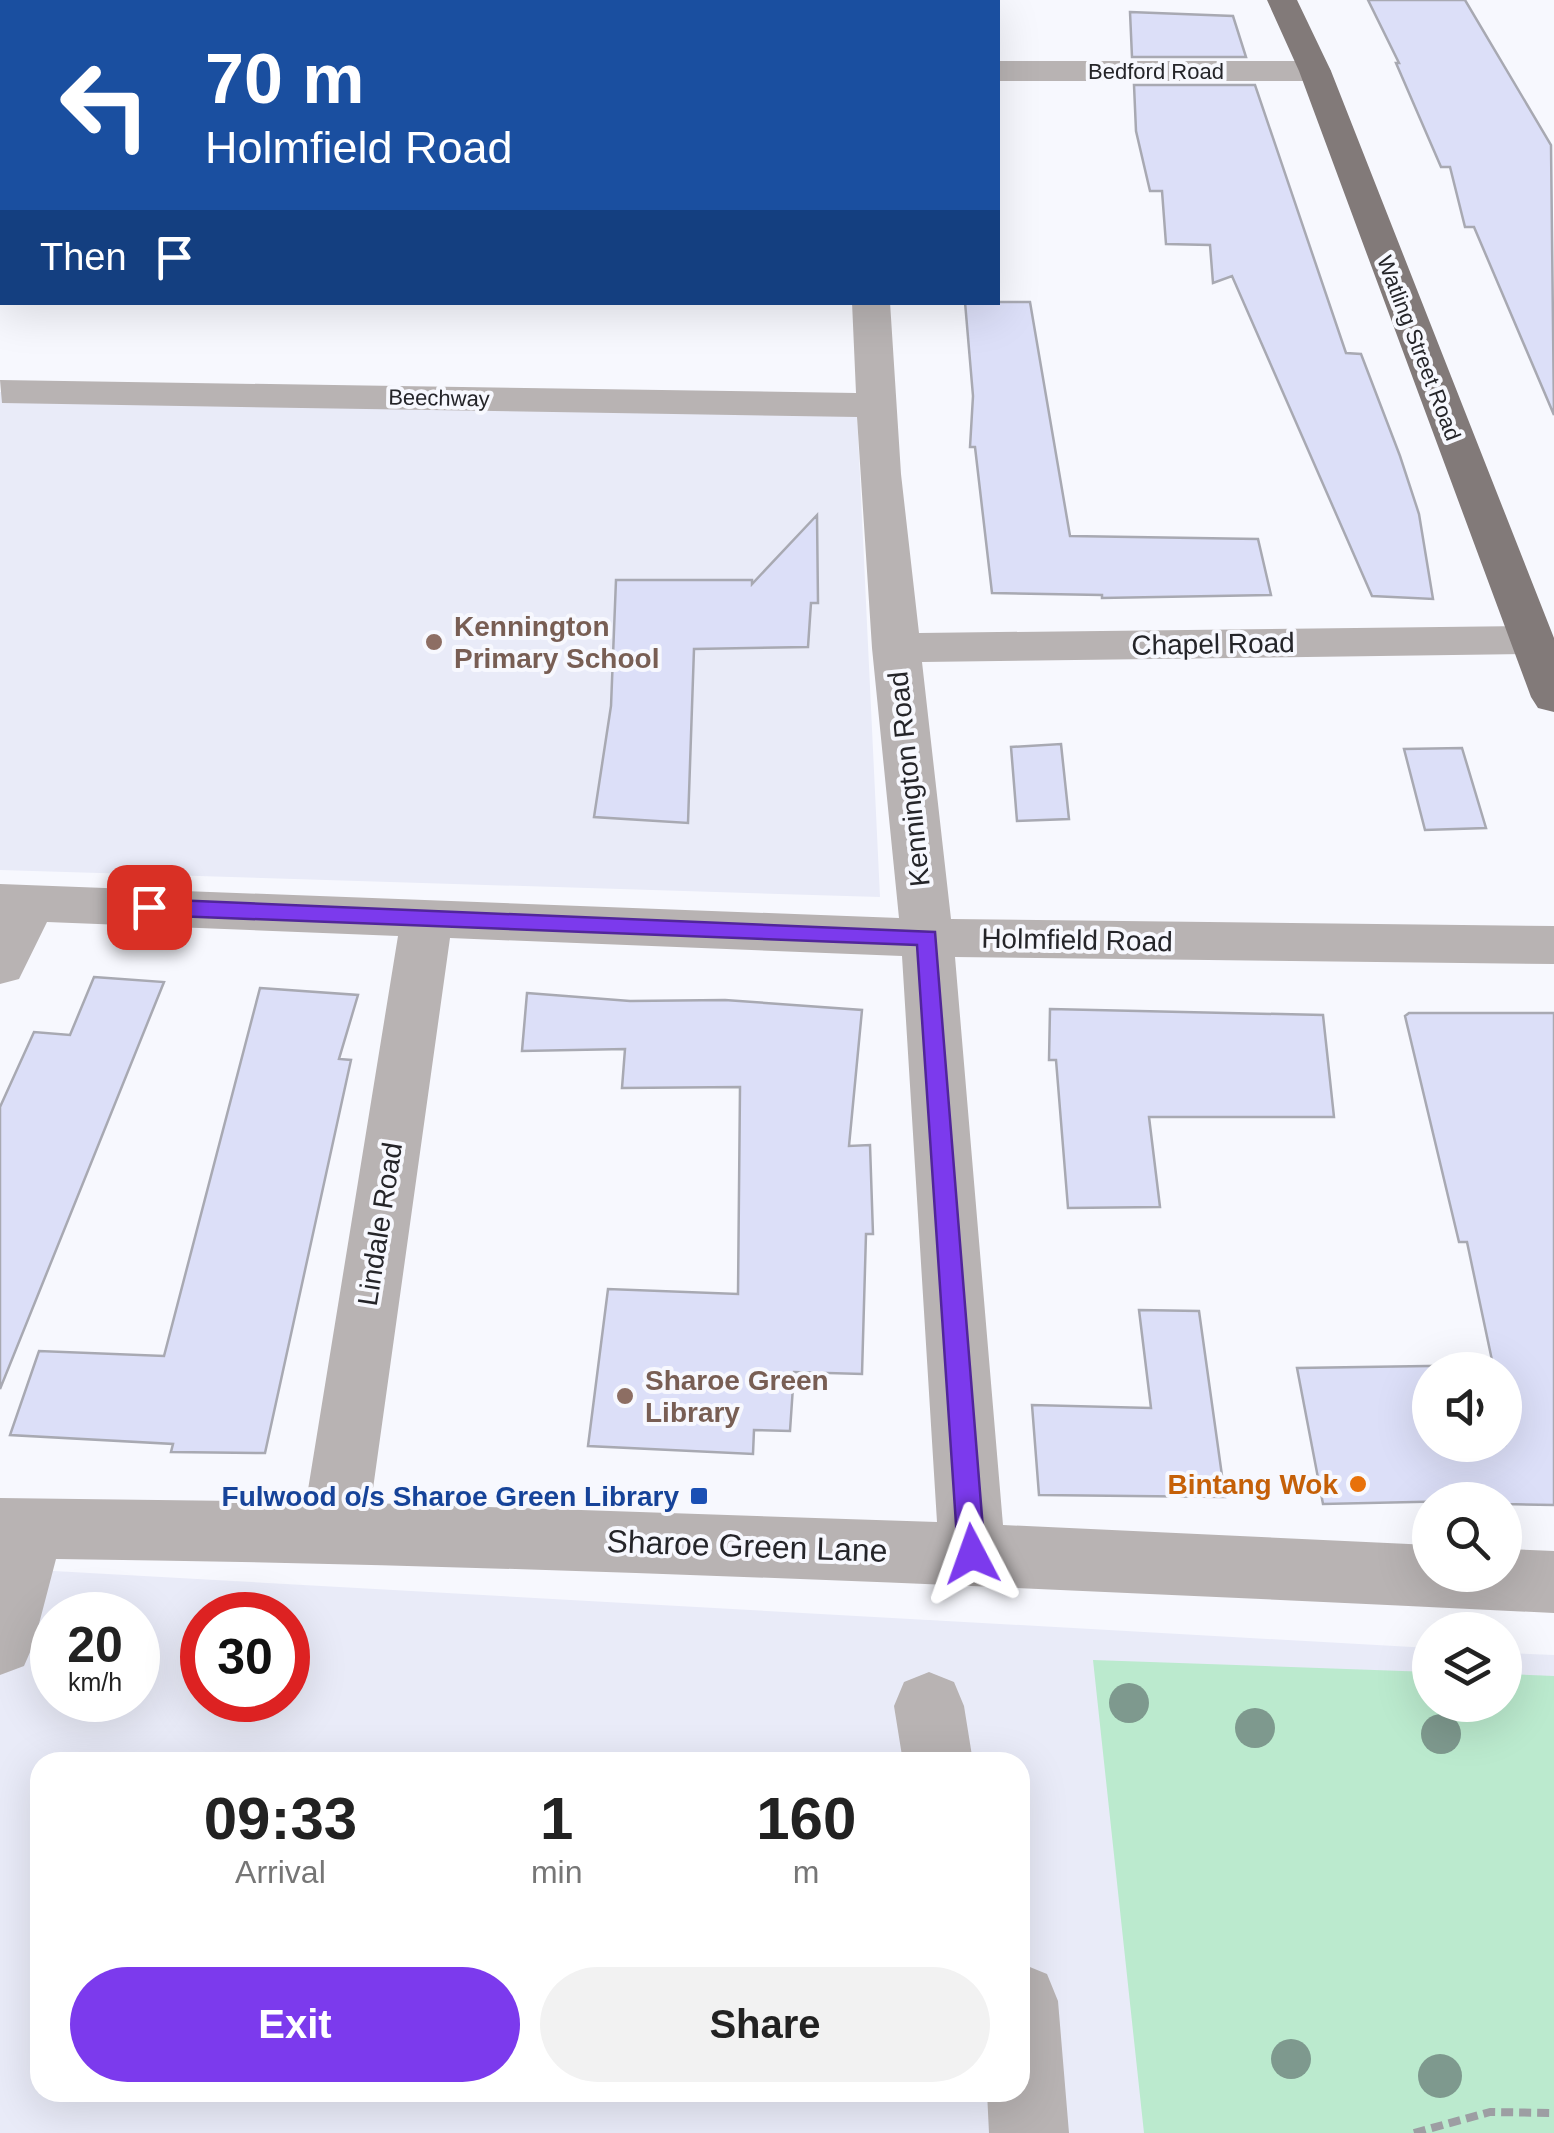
<!DOCTYPE html>
<html lang="en">
<head>
<meta charset="utf-8">
<style>
	:root { --surface:#fff; --page:#f2f2f2; --text:#222; --muted:#767676; --accent:#7c3aed }
	body { margin:0; font-family:Helvetica,sans-serif; background:var(--page); color:var(--text); height:100vh; display:flex; flex-direction:column; font-size:38px; white-space:nowrap }
	* { box-sizing:border-box; margin:0 }
	p { font-size:32px; color:var(--muted) }
	.icon { flex:none; width:55px; height:55px; fill:none; stroke:currentColor; stroke-width:2; stroke-linecap:round; stroke-linejoin:round }
	.map { position:relative; flex:1; overflow:hidden }
	.drawer { position:absolute; left:30px; top:1752px; width:1000px; height:350px; display:flex; flex-direction:column; background:var(--surface); border-radius:30px; box-shadow:0 10px 40px #0002 }
	.drawer>* { flex:none }
	.banner { position:absolute; left:0px; top:0px; width:1000px; height:305px; box-shadow:0 10px 40px #0002; background:#1a4fa0; color:#fff; overflow:hidden }
	.controls { position:absolute; left:1412px; top:1352px; display:grid; gap:20px }
	.controls a { display:grid; place-items:center; width:110px; height:110px; border-radius:50%; background:var(--surface); box-shadow:0 10px 40px #0002; font-size:50px }
	.speed { position:absolute; left:30px; top:1592px; display:flex; gap:20px; font-size:50px; font-weight:700; text-align:center }
	.speed>* { display:grid; place-content:center; width:130px; height:130px; border-radius:50%; background:var(--surface); box-shadow:0 10px 40px #0002; line-height:1 }
	.speed small { font-size:25px; font-weight:400 }
	.speed .limit { border:15px solid #d22; background:#fff; color:#111 }
	.pin { position:absolute; display:grid; place-items:center; width:85px; height:85px; color:#fff; margin:-42px; border-radius:20px; box-shadow:0 5px 15px #0006 }
	.me { position:absolute; width:110px; margin:-55px; rotate:356deg; stroke-linejoin:round; filter:drop-shadow(0 0 8px #0008) }
	.turn { display:flex; align-items:center; gap:35px; height:210px; padding:0 40px; font-size:45px }
	.turn .icon { width:130px; height:130px; stroke-width:2.5 }
	.turn b { display:block; font-size:70px; line-height:85px }
	.then { display:flex; align-items:center; height:95px; padding:0 40px; background:#0003; gap:20px; font-size:38px }
	.eta { display:flex; justify-content:space-evenly; align-items:center; height:170px; text-align:center }
	.eta b { font-size:60px; font-weight:800; line-height:70px }
	.action { display:flex; gap:20px; margin-top:auto; padding:20px 40px }
	.action a { flex:1; height:115px; border-radius:60px; background:var(--accent); color:#fff; font-size:40px; font-weight:800; line-height:115px; text-align:center }
	.action a+a { background:var(--page); color:var(--text) }
	.map>svg:first-child { display:block }
	.built { fill:#e9ebf8; fill-rule:evenodd }
	.green { fill:#bbeace }
	.building { fill:#dcdff8; stroke:#a8a9b2; stroke-width:2.5; fill-rule:evenodd }
	.lines { fill:none; stroke-linecap:round; stroke-linejoin:round }
	.path { stroke:#9d9ea3; stroke-width:8; stroke-dasharray:12 6; stroke-linecap:butt }
	.minor { fill:#b8b3b3; fill-rule:evenodd }
	.major { fill:#827a79; fill-rule:evenodd }
	.tree { fill:#7e998e }
	.route { fill:#7c3aed; stroke:#51269a; stroke-width:2.5 }
	.education-dot { fill:#8d6e63; stroke:#f7f8fe; stroke-width:4 }
	.food-dot { fill:#e8710a; stroke:#f7f8fe; stroke-width:4 }
	.transit-dot { fill:#1a4fb4; stroke:#f7f8fe; stroke-width:4 }
	.labels { text-anchor:middle; dominant-baseline:central; stroke-width:8; stroke-linejoin:round; paint-order:stroke }
	.far-street-label { font-size:22px; fill:#252529; stroke:#f7f8fe }
	.education-label { font-size:28px; font-weight:bold; fill:#785e54; stroke:#f7f8fe; text-anchor:start }
	.street-label { font-size:28px; fill:#252529; stroke:#f7f8fe }
	.food-label { font-size:28px; font-weight:bold; fill:#c56008; stroke:#f7f8fe; text-anchor:end }
	.transit-label { font-size:28px; font-weight:bold; fill:#164399; stroke:#f7f8fe; text-anchor:end }
	.near-street-label { font-size:32px; fill:#252529; stroke:#f7f8fe }
</style>
</head>
<body>
<div class="map">
<svg width="1554" height="2133" viewBox="0 0 1554 2133">
	<rect width="100%" height="100%" fill="#f7f8fe"/>
	<path class="built" d="M0,392l857,21 23,484 -880,-27z
		M0,1568l1430,80v57h75v-52l49,2v478h-1554zM52,1615h86v85h-86zM202,1615h86v85h-86zM40,1762h980v330h-980z"/>
	<path class="green" d="M1093,1660l337,12v33h75v-31l49,2v457h-410z"/>
	<path class="building" d="M1368,0h97l86,145 3,270 -80,-188h-9l-15,-60h-9l-45,-104h3z
		M1130,12l103,4 13,41h-114z
		M1134,85h121l91,268 15,1 39,102 19,58 14,85 -61,-3 -140,-320 -19,7 -3,-38 -44,-1 -4,-53h-12l-14,-60z
		M965,302h65l40,234 188,3 13,56 -169,3v-3l-110,-2 -17,-146h-5l3,-51z
		M817,515l1,88h-7l-3,44 -114,2 -6,174 -94,-6 17,-111 5,-126h136v4z
		M1061,744l8,75 -52,2 -6,-74z
		M1462,748l24,80 -61,2 -21,-81z
		M94,977l70,5 -164,407v-282l34,-75 36,3z
		M260,988l98,7 -19,64 12,1 -86,393 -94,-1 2,-8 -163,-9 29,-84 125,5z
		M527,993l103,8 95,-1 137,10 -13,136 21,-1 3,89h-7l-4,140 -68,-2 -4,59 -36,-1 -1,24 -165,-8 20,-157 130,5 2,-207 -118,1 3,-39 -103,2z
		M1050,1009l273,6 11,102h-185l11,90 -92,1 -12,-148h-7z
		M1409,1013h145v492l-49,-1v-4l-182,4 -26,-136 196,-3 -26,-123h-8l-54,-226zM1430,1370h75v75h-75z
		M1139,1310l60,1 26,186 -186,-2 -7,-90 119,3z"/>
	<g class="lines">
		<path class="path" d="M1414,2133l76,-21 64,1"/>
		<path class="minor" d="M842,0h30v2h-30z
			M998,61h317l11,3 5,7 -5,7 -11,3h-317z
			M852,302h38l11,172 18,159 611,-7 16,4 7,10 -7,10 -16,4 -608,8 29,257 603,7v38l-599,-7 48,568 427,20v30h75v-26l49,2v62c-499,-24 -999,-48 -1498,-54l-22,84 -10,23 -24,9v-177l306,4 92,-566 -351,-14 -28,57 -19,5v-100l899,34 -27,-270 -15,-231 -855,-14 -2,-23 856,13zM450,938l452,18 35,566 -566,-19z
			M929,1672l25,10 10,24 9,56h-70l-9,-56 10,-24z
			M1020,1963l27,11 11,27 11,132h-80l-2,-41h33z"/>
		<path class="major" d="M1267,0h30l34,71 223,567v74l-16,-4 -7,-11 -232,-626z"/>
	</g>
	<g class="tree">
		<circle cx="1129" cy="1703" r="20"/>
		<circle cx="1255" cy="1728" r="20"/>
		<circle cx="1441" cy="1734" r="20"/>
		<circle cx="1291" cy="2059" r="20"/>
		<circle cx="1440" cy="2076" r="22"/>
	</g>
	<path class="route" d="M149,899l786,33 50,622 -4,9 -9,4 -10,-4 -4,-9 -41,-609 -768,-30 -10,-8z"/>
	<g class="education-dot">
		<circle cx="434" cy="642" r="10"/>
		<circle cx="625" cy="1396" r="10"/>
	</g>
	<circle class="food-dot" cx="1358" cy="1484" r="10"/>
	<rect class="transit-dot" x="689" y="1486" width="20" height="20" rx="5"/>
	<g class="labels">
		<g class="far-street-label">
			<text x="1156" y="71">Bedford Road</text>
			<text transform="translate(1419 348) rotate(69)">Watling Street Road</text>
			<text transform="translate(439 398) rotate(1)">Beechway</text>
		</g>
		<g class="education-label">
			<text x="454" y="626">Kennington<tspan x="454" dy="32">Primary School</tspan></text>
			<text x="645" y="1380">Sharoe Green<tspan x="645" dy="32">Library</tspan></text>
		</g>
		<g class="street-label">
			<text transform="translate(1213 644) rotate(-1)">Chapel Road</text>
			<text transform="translate(909 779) rotate(-96)">Kennington Road</text>
			<text transform="translate(1077 940) rotate(1)">Holmfield Road</text>
			<text transform="translate(380 1224) rotate(-81)">Lindale Road</text>
		</g>
		<g class="food-label">
			<text x="1338" y="1484">Bintang Wok</text>
		</g>
		<g class="transit-label">
			<text x="679" y="1496">Fulwood o/s Sharoe Green Library</text>
		</g>
		<g class="near-street-label">
			<text transform="translate(747 1546) rotate(2)">Sharoe Green Lane</text>
		</g>
	</g>
</svg>
<div class="controls">
<a><svg class="icon" aria-label="sound" viewBox="0 0 24 24"><path d="M4 9h4l5-4v14l-5-4H4zM17 9q2 3 0 6"/></svg></a>
<a><svg class="icon" aria-label="search" viewBox="0 0 24 24"><circle cx="10" cy="10" r="6"/><path d="M15 15l6 6"/></svg></a>
<a><svg class="icon" aria-label="layers" viewBox="0 0 24 24"><path d="M12 4l9 5-9 5-9-5zM3 14l9 5 9-5"/></svg></a>
</div>
<div class="speed"><div>20<small>km/h</small></div><div class="limit">30</div></div>
<div class="pin" style="left:149px;top:907px;background:#d93025"><svg class="icon" aria-label="arrive" viewBox="0 0 24 24"><path d="M6 21V4h12l-3 4 3 4H6"/></svg></div>
<svg class="me" style="left:972px;top:1554px" viewBox="-20 -20 40 40"><path d="M0-17L14 15 0 8-14 15z" fill="#7c3aed" stroke="#fff" stroke-width="4"/></svg>
<div class="banner">
<div class="turn"><svg class="icon" aria-label="left" viewBox="0 0 24 24"><path d="M17 20v-9H6M10 6l-5 5 5 5"/></svg><div><b>70 m</b>Holmfield Road</div></div>
<div class="then">Then<svg class="icon" aria-label="arrive" viewBox="0 0 24 24"><path d="M6 21V4h12l-3 4 3 4H6"/></svg></div>
</div>
<section class="drawer">
<div class="eta">
<div><b>09:33</b><p>Arrival</p></div>
<div><b>1</b><p>min</p></div>
<div><b>160</b><p>m</p></div>
</div>
<div class="action"><a>Exit</a><a>Share</a></div>
</section>
</div>
</body>
</html>
